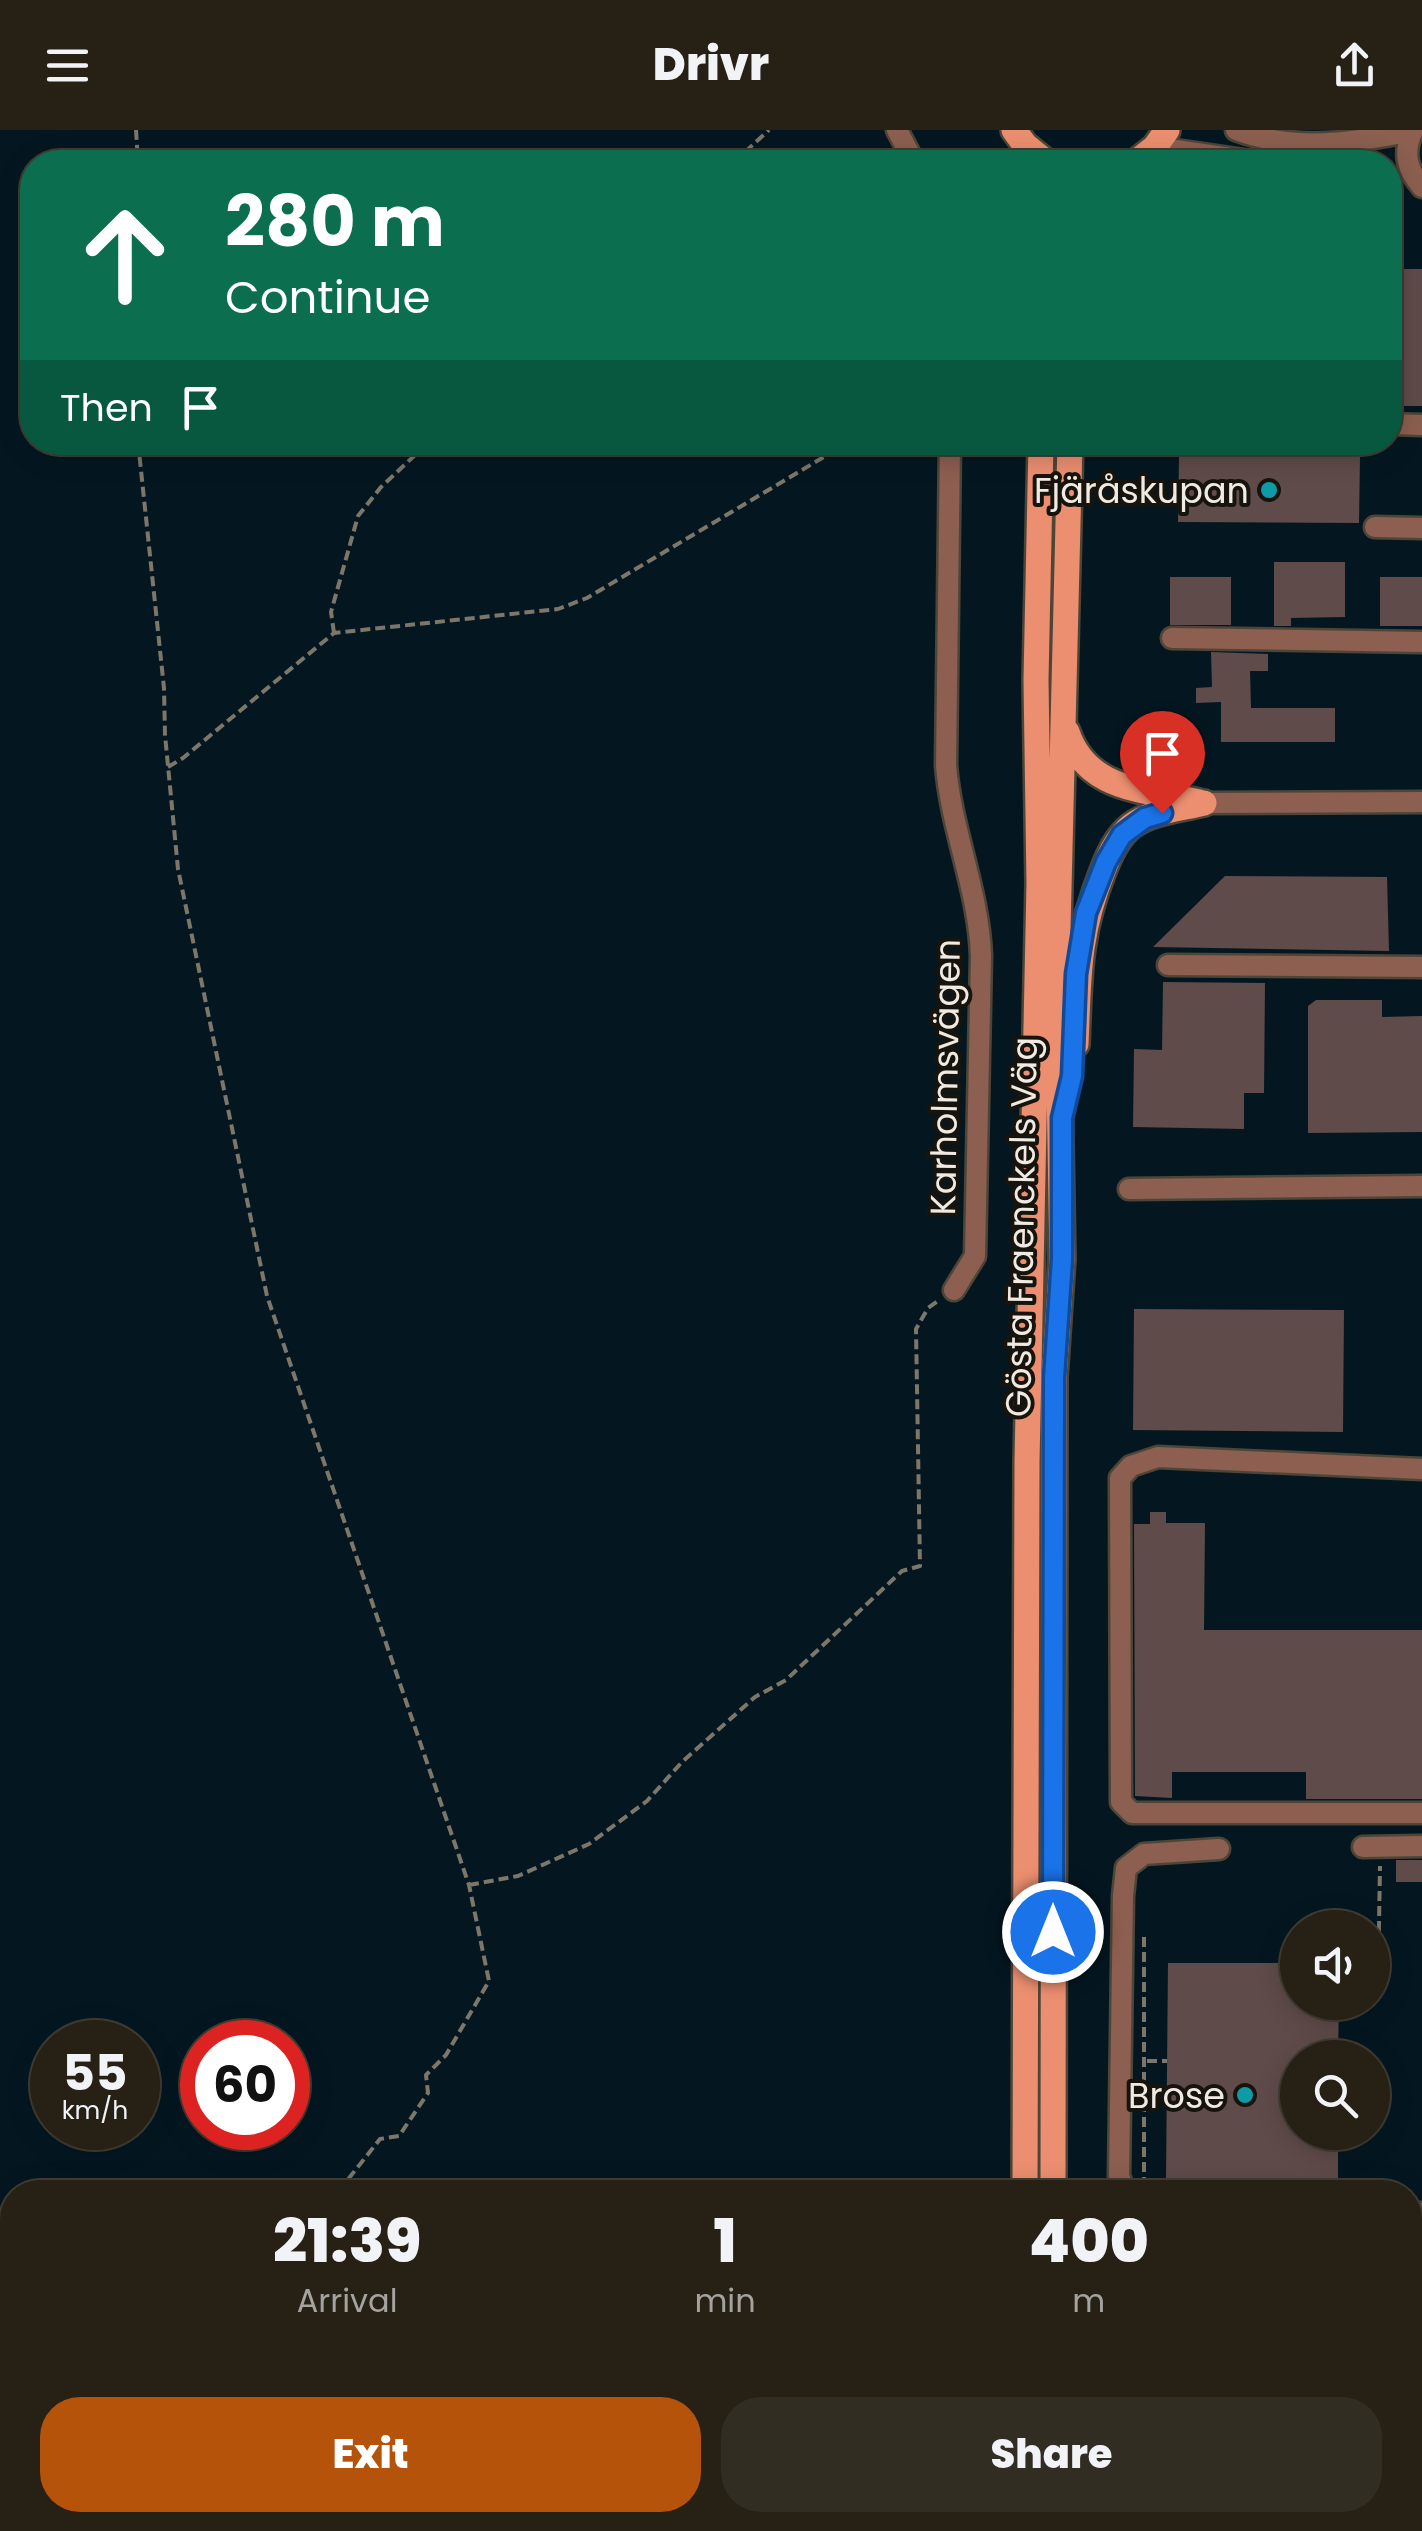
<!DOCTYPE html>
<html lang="en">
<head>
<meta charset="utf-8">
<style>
	:root { --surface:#262015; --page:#322d22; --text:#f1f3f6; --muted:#a4a3a0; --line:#423e34; --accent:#b45309 }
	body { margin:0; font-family:Poppins,sans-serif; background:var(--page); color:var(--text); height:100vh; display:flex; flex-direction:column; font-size:38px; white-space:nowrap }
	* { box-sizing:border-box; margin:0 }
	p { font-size:32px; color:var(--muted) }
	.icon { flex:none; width:55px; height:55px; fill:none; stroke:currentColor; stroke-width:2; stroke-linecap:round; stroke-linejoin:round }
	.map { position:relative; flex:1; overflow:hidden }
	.sheet { position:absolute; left:0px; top:2050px; width:1422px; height:352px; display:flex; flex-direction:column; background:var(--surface); border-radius:40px 40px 0 0; box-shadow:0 5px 25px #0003,0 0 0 2px var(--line) }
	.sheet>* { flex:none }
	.hud { position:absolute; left:20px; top:20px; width:1382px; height:305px; border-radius:40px; box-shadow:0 5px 25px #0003,0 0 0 2px var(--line); background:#0b6e4f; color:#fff; overflow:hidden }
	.controls { position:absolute; left:1280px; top:1780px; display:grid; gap:20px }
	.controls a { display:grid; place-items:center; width:110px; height:110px; border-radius:50%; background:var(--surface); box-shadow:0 5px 25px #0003,0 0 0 2px var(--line); font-size:50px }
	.speed { position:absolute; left:30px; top:1890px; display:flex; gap:20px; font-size:50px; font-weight:700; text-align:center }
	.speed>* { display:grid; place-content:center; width:130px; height:130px; border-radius:50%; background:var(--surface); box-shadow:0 5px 25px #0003,0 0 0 2px var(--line); line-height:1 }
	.speed small { font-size:25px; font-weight:400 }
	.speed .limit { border:15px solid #d22; background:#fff; color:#111 }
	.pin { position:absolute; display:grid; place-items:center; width:85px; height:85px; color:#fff; margin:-102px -42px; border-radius:50% 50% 50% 0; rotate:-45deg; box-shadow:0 0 10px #0007 }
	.pin .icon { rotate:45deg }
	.me { position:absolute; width:110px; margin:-55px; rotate:0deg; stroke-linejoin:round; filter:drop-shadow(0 0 8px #0008) }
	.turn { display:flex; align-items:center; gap:35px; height:210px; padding:0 40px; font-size:45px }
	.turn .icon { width:130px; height:130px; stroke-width:2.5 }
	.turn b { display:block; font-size:70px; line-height:85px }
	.then { display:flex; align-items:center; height:95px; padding:0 40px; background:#0003; gap:20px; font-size:38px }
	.eta { display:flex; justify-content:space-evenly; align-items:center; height:170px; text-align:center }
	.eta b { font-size:60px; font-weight:800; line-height:70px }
	.cta { display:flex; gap:20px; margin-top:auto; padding:20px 40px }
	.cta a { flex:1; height:115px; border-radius:40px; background:var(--accent); color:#fff; font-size:40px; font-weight:800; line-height:115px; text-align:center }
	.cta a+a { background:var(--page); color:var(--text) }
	header { display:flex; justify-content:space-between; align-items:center; height:130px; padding:0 40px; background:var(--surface); font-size:45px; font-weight:800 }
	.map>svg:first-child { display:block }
	.water { fill:#041721; fill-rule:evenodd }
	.building { fill:#5f4b4a }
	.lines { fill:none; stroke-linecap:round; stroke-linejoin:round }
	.minor-casing { stroke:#4d4638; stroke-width:25 }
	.major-casing { stroke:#4d4638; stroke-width:30 }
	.path { stroke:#7d776a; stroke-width:4; stroke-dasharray:10 5; stroke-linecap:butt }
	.minor { stroke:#8c5f50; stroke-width:20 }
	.major { stroke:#ec8f70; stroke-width:25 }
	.route-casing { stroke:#114b97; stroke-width:25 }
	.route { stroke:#1a73e8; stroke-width:18 }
	.culture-dot { fill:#0f9aa8; stroke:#17140d; stroke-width:4 }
	.labels { text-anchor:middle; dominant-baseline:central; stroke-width:8; stroke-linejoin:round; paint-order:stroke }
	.poi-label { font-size:35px; fill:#f0ebe2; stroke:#17140d; text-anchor:end }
	.street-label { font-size:35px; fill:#f0ebe2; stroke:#17140d }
</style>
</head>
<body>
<header><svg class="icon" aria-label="menu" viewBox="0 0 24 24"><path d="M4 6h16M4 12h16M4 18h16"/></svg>Drivr<svg class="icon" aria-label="share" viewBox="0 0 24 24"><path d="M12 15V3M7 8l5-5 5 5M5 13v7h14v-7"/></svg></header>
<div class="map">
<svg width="1422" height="2401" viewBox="0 0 1422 2401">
	<rect width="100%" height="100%" fill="#322b1c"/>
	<path class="water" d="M0,0h1422v2401h-1422zM32,32h1358v280h-1358zM1298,1798h74v74h-74zM52,1912h86v86h-86zM202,1912h86v86h-86zM1298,1928h74v74h-74zM12,2062h1398v328h-1398z"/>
	<path class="building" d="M1390,139h32v137h-32z
		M1179,326l181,1 -1,66 -181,-1z
		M1274,432h71v55l-54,1v8h-17z
		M1170,447h61v48h-61z
		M1380,447h42v49h-42z
		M1211,522l57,2v17h-18l1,37h84v34h-114v-40l-25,1v-15l16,-1z
		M1225,746l162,1 2,74 -236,-4z
		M1163,852l102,1 -1,110h-20v36l-111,-2 1,-78 28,1z
		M1316,870h66v17l40,-1v116l-114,1v-127z
		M1134,1179l210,1 -1,122 -210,-2z
		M1150,1382h16v11h39l-1,107h218v169h-116v-27h-134v26l-37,-2 -1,-272h16z
		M1396,1730h26v22h-26z
		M1168,1833h130v39h41l-1,56h-40v74h40v60h-133v-13l-39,-1z"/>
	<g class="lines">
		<g class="minor-casing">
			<path id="minor" d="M897,0l17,32
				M1236,0c58,22 117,13 176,1
				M1413,0c-10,22 -7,39 9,57
				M1155,17l103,15
				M1390,294l32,1
				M950,312l-4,323c5,65 33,126 35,191l-6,300 -21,34
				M1375,397l47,1
				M1172,508l250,4
				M1204,673l218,-1
				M1168,835l254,2
				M1129,1059l293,-3
				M1422,1339l-264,-12 -27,9 -11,12 1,324 11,11h290
				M1363,1717l59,-1
				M1125,2062l-6,-16 4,-280 3,-28 18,-14 75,-5
				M1410,2083h12"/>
		</g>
		<g class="major-casing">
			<path id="major" d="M1014,0l11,15 21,17
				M1136,32l19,-15 12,-17
				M1067,602c20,60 78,57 132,70
				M1076,914c3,-67 1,-108 27,-173 6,-16 14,-34 28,-45 20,-15 49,-17 73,-23
				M1025,2062l2,-730 12,-579 -3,-203 5,-238
				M1053,2062l1,-814 8,-119 -5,-290 13,-527
				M1051,2390l3,11
				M1083,2390l5,11
				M1109,2390l6,11"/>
		</g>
		<path class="path" d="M136,0l2,32
			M734,32l35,-32
			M138,312l26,246 1,47 13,134 89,427 202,589 20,96 -43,74 -20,20 2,18 -29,43 -19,3 -42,53
			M334,503l-3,-21 27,-96 23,-29 48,-45
			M168,637l15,-9 151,-125 224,-24 29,-11 262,-156
			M469,1755l49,-9 71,-32 58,-43 35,-39 73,-65 31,-17 116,-109 18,-5 -4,-237 12,-21 10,-7
			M1144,1807v246
			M1372,1855h6l2,-119
			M1147,1931h20
			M1410,2109h12
			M0,2275l12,-6"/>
		<use href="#minor" class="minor"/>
		<use href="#major" class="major"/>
	</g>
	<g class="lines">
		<g class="route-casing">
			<path id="route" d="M1053,1802l1,-554 8,-119v-141l10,-42 4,-102 10,-61 20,-51 16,-27 23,-17 17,-5"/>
		</g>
		<use href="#route" class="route"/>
	</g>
	<g class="culture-dot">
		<circle cx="1269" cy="360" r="10"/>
		<circle cx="1245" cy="1965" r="10"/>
	</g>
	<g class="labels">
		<g class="poi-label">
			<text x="1249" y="360">Fjäråskupan</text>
			<text x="1225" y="1965">Brose</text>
		</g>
		<g class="street-label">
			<text transform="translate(945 947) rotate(-89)">Karholmsvägen</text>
			<text transform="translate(1021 1097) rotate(-89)">Gösta Fraenckels Väg</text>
		</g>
	</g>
</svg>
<div class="controls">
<a><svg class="icon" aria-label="sound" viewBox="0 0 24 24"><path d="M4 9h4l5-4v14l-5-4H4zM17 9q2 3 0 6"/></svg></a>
<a><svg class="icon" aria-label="search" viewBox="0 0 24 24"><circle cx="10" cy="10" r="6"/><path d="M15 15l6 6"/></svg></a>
</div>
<div class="speed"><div>55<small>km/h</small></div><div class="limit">60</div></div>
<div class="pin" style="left:1162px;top:683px;background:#d93025"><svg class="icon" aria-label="arrive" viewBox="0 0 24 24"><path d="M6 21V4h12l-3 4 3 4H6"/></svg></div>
<svg class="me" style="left:1053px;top:1802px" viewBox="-20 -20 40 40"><circle r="17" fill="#1a73e8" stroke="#fff" stroke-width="3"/><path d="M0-11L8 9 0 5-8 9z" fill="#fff"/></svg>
<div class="hud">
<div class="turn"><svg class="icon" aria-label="ahead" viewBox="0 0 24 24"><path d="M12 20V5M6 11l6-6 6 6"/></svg><div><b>280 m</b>Continue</div></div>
<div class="then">Then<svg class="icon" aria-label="arrive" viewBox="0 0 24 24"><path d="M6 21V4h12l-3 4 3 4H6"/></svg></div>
</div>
<section class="sheet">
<div class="eta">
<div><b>21:39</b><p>Arrival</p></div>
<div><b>1</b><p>min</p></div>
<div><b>400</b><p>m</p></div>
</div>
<div class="cta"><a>Exit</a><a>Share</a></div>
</section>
</div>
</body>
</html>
